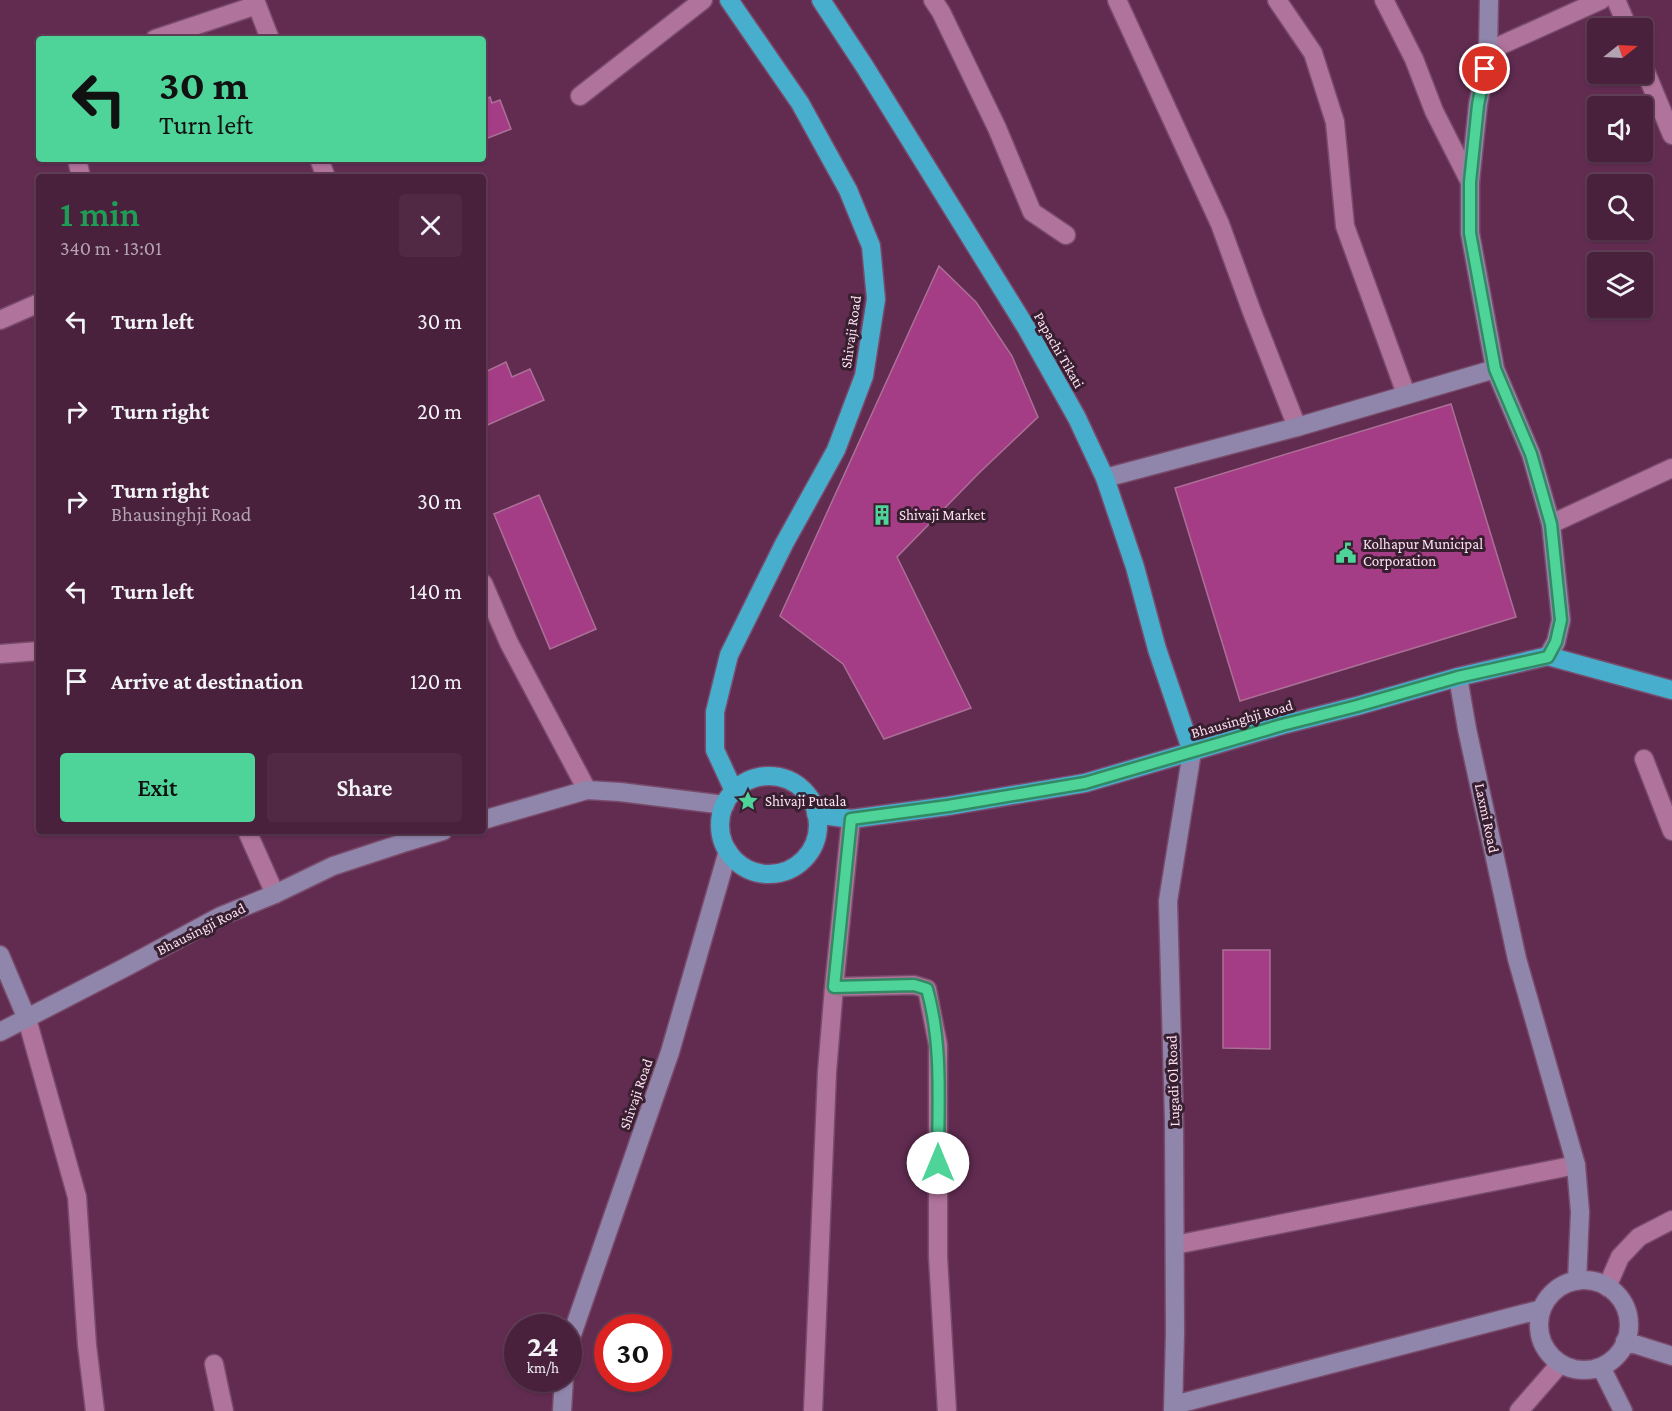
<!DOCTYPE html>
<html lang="en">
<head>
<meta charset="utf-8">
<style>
	:root { --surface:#4a213d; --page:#512944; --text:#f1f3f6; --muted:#b2a3b0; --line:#613e57; --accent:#4ed399 }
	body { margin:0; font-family:"Crimson Pro",serif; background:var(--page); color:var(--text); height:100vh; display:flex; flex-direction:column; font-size:22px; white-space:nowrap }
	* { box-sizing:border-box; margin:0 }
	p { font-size:20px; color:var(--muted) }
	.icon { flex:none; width:33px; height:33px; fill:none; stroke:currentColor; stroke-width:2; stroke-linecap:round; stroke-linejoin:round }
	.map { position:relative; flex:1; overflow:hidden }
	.side { position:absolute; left:36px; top:174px; width:450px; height:660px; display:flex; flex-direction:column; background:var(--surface); border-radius:6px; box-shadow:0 2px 4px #0004,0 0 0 2px var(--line) }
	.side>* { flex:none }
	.hud { position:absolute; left:36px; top:36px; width:450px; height:126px; border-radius:6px; box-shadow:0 2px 4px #0004,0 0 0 2px var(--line); background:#4ed399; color:#111; overflow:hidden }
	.needle { width:39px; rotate:72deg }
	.controls { position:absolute; left:1587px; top:18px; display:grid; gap:12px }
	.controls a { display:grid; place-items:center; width:66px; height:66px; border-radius:6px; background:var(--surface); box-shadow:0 2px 4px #0004,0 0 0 2px var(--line); font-size:30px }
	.speed { position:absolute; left:504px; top:1314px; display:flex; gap:12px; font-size:30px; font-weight:700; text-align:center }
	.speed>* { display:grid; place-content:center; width:78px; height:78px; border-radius:50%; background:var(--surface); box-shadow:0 2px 4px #0004,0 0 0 2px var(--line); line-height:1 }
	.speed small { font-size:15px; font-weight:400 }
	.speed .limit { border:9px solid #d22; background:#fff; color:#111 }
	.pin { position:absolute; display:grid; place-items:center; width:51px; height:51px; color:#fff; margin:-26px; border:3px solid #fff; border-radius:50%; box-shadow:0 2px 6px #0007 }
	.me { position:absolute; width:66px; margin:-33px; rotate:0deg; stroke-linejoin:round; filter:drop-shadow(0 0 4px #0008) }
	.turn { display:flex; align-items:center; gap:21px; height:126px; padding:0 24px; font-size:27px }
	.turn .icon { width:78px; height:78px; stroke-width:2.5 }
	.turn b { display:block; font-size:42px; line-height:51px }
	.round { display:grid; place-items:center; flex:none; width:63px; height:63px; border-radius:6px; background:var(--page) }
	.headline { display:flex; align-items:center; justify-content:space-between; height:102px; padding:0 24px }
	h1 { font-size:36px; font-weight:600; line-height:45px; color:#1e9e55 }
	.cta { display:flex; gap:12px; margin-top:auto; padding:12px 24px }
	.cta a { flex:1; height:69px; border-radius:6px; background:var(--accent); color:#111; font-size:24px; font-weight:600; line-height:69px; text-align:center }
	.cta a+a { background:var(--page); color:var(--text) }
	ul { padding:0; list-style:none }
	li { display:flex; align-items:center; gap:18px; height:90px; padding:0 24px }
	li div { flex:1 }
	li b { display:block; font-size:22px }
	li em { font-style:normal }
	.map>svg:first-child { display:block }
	.building { fill:#a43d85; stroke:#ac6f96; stroke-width:1.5 }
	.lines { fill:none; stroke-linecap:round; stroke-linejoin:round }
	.lane-casing { stroke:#794b6b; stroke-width:21 }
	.street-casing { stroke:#794b6b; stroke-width:21 }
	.secondary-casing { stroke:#794b6b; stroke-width:21 }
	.highway-casing { stroke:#794b6b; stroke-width:21 }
	.lane { stroke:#b0739b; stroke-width:18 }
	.street { stroke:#b0739b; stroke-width:18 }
	.secondary { stroke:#9085aa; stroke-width:18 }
	.highway { stroke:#47aecd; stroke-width:18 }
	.route-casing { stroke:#338963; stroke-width:15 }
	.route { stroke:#4ed399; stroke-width:10 }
	.labels { text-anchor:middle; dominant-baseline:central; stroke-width:6; stroke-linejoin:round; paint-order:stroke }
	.street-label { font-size:15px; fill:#fde1f2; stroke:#381f30 }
	.poi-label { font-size:15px; fill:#fde1f2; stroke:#381f30; text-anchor:start }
</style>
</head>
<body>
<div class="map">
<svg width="1672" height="1411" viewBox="0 0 1672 1411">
	<rect width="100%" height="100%" fill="#622c51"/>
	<path class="building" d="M490,97l2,6 8,-3 11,29 -28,11v-40z
		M939,266l37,36 36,54 26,61 -59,56 -82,84 74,151 -87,31 -41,-75 -63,-48z
		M506,362l6,15 18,-8 14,31 -61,27v-54z
		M1451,404l65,213 -276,84 -65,-213z
		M539,495l57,134 -46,20 -56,-135z
		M1223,950h47v99l-47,-1z"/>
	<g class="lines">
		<g class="lane-casing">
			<path id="lane" d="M0,654l39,-3"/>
		</g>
		<g class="street-casing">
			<path id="street" d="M255,0l15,39
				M933,0l8,12 56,116 35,84 34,23
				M1117,0l103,224 32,88 45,115
				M1277,0l36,53 22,69 10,104 61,168
				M1384,0l30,59 20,52 36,71
				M1616,0l12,28
				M155,39l102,-34
				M1488,51l113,-51
				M1642,63l30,72
				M580,96l123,-96
				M77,159l4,18
				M319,159l7,18
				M0,320l39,-17
				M1551,524l121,-56
				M483,583l26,60 78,147
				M1644,759l28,72
				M247,831l28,63
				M834,987l80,-2 13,4 11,56v212l9,154
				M27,1019l50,178 10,148 8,66
				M1175,1245l401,-80
				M1607,1287l13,-30 19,-20 33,-17
				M214,1364l10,47
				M813,1411l14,-339 7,-85 17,-168
				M1519,1411l41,-47"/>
		</g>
		<g class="secondary-casing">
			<path id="secondary" d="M1489,0l-1,51 -10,54 -8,77v51l25,136 36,85 20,70 10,96 -5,22 -8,14
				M1105,478l192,-51 198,-58
				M1458,677l9,52 50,230 59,206 4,47 -3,69
				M483,820l104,-30 33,2 105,13
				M0,955l27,64
				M0,1032l126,-65 95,-51 54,-22 58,-28 70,-23 40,-12
				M1539 1325a45 45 0 1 1 90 0a45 45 0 1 1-90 0Z
				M1625,1341l47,15
				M568,1346l102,-294 58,-201
				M1601,1367l22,44
				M1174,1405l368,-96
				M562,1411l2,-33
				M1173,1411l2,-78 -1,-212 -6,-220 24,-149"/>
		</g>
		<g class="highway-casing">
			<path id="highway" d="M729,0l71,103 48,87 23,56 5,53 -12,77 -28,74 -52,94 -55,111 -14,57v38l19,41
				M821,0l44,67 162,262 50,89 28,60 30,89 22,82 35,103
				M720 825a49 49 0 1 1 98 0a49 49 0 1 1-98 0Z
				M816,814l35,5 97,-13 137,-23 197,-58 75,-19 101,-29 90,-21 124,34"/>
		</g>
		<use href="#lane" class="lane"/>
		<use href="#street" class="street"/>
		<use href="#secondary" class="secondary"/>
		<use href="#highway" class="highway"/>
	</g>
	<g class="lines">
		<g class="route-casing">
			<path id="route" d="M938,1163c0,-58 5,-118 -11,-174l-13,-4 -80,2 17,-168 97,-13 137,-23 197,-58 75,-19 101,-29 90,-20 8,-15 5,-22 -10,-96 -20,-70 -36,-85 -25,-136v-51l8,-77 7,-36"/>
		</g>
		<use href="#route" class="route"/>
	</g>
	<defs>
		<g id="building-bare" transform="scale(1.62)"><path d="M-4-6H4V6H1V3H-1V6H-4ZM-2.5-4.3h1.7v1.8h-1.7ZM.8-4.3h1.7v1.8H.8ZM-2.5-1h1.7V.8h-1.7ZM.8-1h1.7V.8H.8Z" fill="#4ed399" stroke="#381f30" stroke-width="2.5" paint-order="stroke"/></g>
		<g id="civic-bare" transform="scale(1.62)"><path d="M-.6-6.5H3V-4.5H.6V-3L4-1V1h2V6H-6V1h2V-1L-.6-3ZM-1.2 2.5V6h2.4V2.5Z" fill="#4ed399" stroke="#381f30" stroke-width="2.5" paint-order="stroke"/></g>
		<g id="sight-bare" transform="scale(1.62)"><path d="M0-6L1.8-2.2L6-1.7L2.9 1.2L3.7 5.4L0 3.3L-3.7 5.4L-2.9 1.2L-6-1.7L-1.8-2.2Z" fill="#4ed399" stroke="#381f30" stroke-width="2.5" paint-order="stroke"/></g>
	</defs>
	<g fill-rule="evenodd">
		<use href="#building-bare" x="882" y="515"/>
		<use href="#civic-bare" x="1346" y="553"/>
		<use href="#sight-bare" x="748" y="801"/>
	</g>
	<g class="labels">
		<g class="street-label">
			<text transform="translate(851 332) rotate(-82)">Shivaji Road</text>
			<text transform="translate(1059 350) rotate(60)">Papachi Tikati</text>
			<text transform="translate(1242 719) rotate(-16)">Bhausinghji Road</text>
			<text transform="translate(1487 818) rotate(78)">Laxmi Road</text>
			<text transform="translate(201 929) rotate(-27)">Bhausingji Road</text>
			<text transform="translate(1173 1081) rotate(-92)">Lugadi Ol Road</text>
			<text transform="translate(636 1094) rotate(-71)">Shivaji Road</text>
		</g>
		<g class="poi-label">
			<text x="899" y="515">Shivaji Market</text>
			<text x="1363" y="544">Kolhapur Municipal<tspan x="1363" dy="17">Corporation</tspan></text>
			<text x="765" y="801">Shivaji Putala</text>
		</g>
	</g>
</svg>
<div class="controls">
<a><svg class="needle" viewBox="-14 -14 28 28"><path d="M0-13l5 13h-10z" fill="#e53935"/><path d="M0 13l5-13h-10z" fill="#b2a3b0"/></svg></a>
<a><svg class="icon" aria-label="sound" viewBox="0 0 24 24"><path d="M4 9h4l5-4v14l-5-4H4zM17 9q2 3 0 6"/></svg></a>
<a><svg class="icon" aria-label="search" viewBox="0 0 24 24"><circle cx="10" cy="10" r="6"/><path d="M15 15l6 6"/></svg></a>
<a><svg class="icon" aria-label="layers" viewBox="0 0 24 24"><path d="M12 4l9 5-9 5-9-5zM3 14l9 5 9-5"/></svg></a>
</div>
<div class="speed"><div>24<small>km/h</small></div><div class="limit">30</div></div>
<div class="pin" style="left:1485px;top:69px;background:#d93025"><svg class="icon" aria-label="arrive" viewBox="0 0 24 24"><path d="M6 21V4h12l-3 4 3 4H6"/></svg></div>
<svg class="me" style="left:938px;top:1163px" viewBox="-20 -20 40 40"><circle r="19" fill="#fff"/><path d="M0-13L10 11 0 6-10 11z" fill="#4ed399"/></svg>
<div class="hud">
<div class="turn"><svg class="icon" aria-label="left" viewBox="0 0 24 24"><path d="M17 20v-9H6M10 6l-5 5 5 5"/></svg><div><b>30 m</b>Turn left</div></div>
</div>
<section class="side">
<div class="headline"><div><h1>1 min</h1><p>340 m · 13:01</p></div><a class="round"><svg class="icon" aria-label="close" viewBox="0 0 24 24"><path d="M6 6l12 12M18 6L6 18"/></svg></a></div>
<ul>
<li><svg class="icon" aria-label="left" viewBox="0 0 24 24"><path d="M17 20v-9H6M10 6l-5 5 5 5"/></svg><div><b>Turn left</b></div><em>30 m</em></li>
<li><svg class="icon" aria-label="right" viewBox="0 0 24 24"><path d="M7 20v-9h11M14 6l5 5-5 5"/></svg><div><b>Turn right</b></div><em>20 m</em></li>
<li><svg class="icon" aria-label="right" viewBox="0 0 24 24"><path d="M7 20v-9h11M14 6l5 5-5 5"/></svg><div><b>Turn right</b><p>Bhausinghji Road</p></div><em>30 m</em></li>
<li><svg class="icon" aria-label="left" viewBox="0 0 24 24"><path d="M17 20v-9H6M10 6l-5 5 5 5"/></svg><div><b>Turn left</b></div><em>140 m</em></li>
<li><svg class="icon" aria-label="arrive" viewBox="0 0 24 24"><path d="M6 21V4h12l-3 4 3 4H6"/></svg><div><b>Arrive at destination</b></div><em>120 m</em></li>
</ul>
<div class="cta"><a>Exit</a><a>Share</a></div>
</section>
</div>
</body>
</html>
